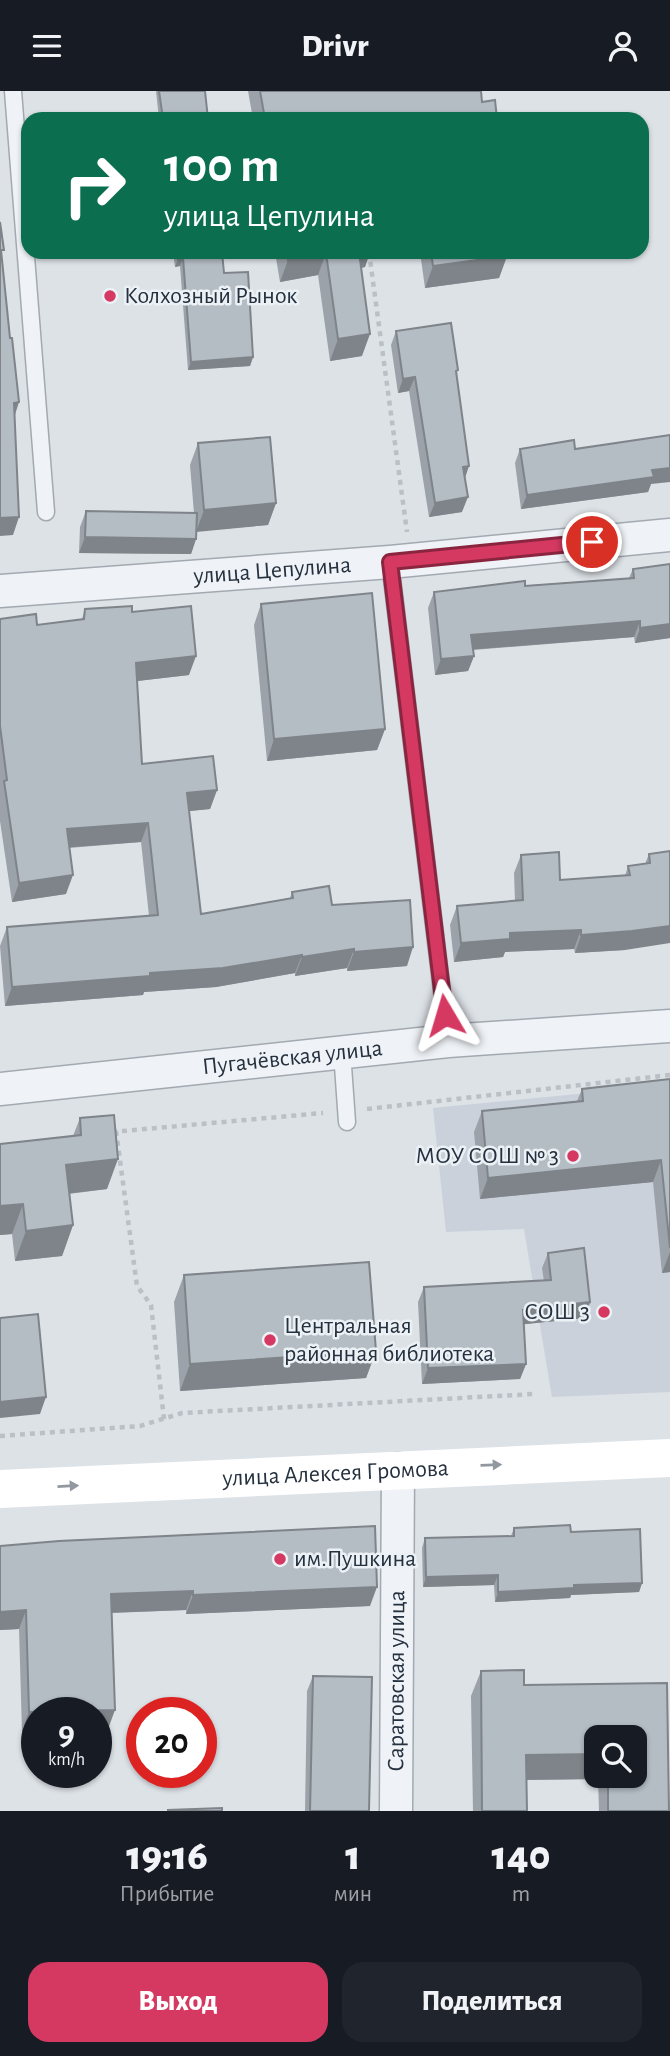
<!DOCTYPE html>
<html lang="ru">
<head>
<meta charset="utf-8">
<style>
	:root { --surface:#171b24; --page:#20242c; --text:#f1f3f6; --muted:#9ea1a6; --accent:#d53962 }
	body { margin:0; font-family:"Alegreya Sans",sans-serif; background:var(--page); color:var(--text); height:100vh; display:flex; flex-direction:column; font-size:26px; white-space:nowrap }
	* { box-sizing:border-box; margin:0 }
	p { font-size:23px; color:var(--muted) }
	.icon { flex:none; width:38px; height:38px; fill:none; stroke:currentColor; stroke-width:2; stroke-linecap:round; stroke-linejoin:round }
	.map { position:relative; height:1720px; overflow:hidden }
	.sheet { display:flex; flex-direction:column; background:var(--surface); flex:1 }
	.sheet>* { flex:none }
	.top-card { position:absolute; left:21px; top:21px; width:628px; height:147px; border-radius:21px; box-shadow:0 2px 5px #0004; background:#0b6e4f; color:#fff; overflow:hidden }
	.tools { position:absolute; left:584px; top:1634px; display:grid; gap:14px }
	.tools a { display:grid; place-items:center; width:63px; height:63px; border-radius:14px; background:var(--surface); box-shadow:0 2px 5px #0004; font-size:35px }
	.speed { position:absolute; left:21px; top:1606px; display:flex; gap:14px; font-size:35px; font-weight:700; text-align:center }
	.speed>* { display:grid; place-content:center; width:91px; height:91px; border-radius:50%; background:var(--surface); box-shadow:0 2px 5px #0004; line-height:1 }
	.speed small { font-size:18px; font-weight:400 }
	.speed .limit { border:10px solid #d22; background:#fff; color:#111 }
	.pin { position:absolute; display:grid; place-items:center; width:60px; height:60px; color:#fff; margin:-30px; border:4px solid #fff; border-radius:50%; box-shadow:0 2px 7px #0007 }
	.me { position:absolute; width:77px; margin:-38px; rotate:353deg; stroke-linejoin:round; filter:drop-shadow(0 0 5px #0008) }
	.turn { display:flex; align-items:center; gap:24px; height:147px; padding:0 28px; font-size:32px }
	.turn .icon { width:91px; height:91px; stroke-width:2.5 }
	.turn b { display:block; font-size:49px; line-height:60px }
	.eta { display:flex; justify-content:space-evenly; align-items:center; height:119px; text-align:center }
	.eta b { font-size:42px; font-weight:800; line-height:49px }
	.button { display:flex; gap:14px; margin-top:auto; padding:14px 28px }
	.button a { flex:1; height:80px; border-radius:21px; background:var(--accent); color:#fff; font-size:28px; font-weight:800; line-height:80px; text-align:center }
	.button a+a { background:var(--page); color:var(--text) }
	header { display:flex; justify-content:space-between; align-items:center; height:91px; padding:0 28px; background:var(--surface); font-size:32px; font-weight:800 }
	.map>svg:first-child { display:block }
	.built { fill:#cad1da }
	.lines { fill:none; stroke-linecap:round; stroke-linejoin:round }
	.lane-casing { stroke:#a2a9b1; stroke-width:19 }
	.street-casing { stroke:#a2a9b1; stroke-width:35 }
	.path { stroke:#bac0c6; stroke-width:4.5; stroke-dasharray:5 5; stroke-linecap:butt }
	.lane { stroke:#eff2f6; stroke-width:16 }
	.street { stroke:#eff2f6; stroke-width:32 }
	.secondary { stroke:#fff; stroke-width:38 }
	.wall { fill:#9ba2a9; fill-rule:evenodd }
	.shaded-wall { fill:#7e8489 }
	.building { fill:#b4bcc4; stroke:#7e8489; stroke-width:2 }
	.oneway { fill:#92989f }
	.route-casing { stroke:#8a2540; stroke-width:18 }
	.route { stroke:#d53962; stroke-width:12 }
	.poi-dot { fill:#d53962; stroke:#ecf1f5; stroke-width:2.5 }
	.labels { text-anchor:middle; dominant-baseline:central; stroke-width:5; stroke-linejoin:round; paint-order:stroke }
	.poi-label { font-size:24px; fill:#25313f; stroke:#ecf1f5; text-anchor:start }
	.street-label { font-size:24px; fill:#25313f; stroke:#ecf1f5 }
</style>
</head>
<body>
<header><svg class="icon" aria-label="menu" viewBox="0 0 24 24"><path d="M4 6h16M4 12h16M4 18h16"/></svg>Drivr<svg class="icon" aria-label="person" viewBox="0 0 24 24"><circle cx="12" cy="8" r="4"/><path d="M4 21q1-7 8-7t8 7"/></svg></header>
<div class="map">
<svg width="670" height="1720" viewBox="0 0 670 1720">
	<rect width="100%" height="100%" fill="#dde2e7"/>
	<path class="built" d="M670,994v307l-118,5 -28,-168 -78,3 -13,-124z"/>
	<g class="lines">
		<g class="lane-casing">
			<path id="lane" d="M13,0l33,421
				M390,471l58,479
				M342,961l5,70"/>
		</g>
		<g class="street-casing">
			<g id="street">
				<path id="s1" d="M0,500l390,-29 280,-27"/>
				<path id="s2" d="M0,998l448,-48 222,-15"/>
				<path id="s3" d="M396,1720l2,-342"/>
			</g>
		</g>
		<path class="path" d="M369,161l38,280
			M367,1018l303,-34
			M116,1040l21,155 14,19 13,114
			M112,1041l211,-19
			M0,1345l140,-10 42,-13 352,-19"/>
		<use href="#lane" class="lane"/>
		<use href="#street" class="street"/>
		<path class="secondary" id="s4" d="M0,1398l670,-31"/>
	</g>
	<path class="wall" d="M156,0h49l3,28h-49z
		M248,0h233l1,11 15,17h-244z
		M173,161h49l2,21 29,84 -3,9 -62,4 -8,-104 -5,1z
		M275,161h95l-5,15 -4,1 1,88 -32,5 -12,-86 -38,7z
		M420,161h86l1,4 -8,22 -74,10z
		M396,240l60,44 6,137 -33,5 -20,-126 -11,2 -7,-48z
		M198,352l78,60 -8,22 -71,6 -1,8 -5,15 -112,-1 1,-26 6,-16 108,2 -4,-48z
		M520,358h55l76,35 -3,8 -127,17 -6,-46z
		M670,473v74l-35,5 -1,-6 -161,13 1,6 -6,15 -33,4 -7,-67 6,-16 195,-14 4,-9z
		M261,513l124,125 -8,21 -110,11 -13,-136z
		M85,518l47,3 57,63 -52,6 5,83 75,26 -7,19 -21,2 12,103 89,-16 2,-6 40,13 75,61 -60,5v-3l-52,8v-3l-79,14 -72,5 -1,3 -138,11 -5,-60 7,-19 142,-11 -8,-74 -72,6 -3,46 -54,8 -12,-81v-202l37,6 45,-6z
		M670,760l-45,99 -50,3 -1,-4 -69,3 -2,5 -49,5 -4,-37 7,-19 58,-5 -1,-28 7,-18 39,25 65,-4 3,-10 17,-2 4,-10z
		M670,988v193l-8,1 -9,-91 -173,17 -6,-67 8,-21 95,-10 5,-12z
		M80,1027l27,71 -38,5 4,31 -11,31 -47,5 -3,-27 -12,1v-91l73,-8z
		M548,1162l42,49 -5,16 -61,6 2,40 -6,15 -98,5 -4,-82 6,-15 120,-6 -2,-13z
		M184,1184l192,76 -10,27 -186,13 -6,-89z
		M514,1437l57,4 71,51 -3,9 -68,3 -1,3 -75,4 -1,-17 -71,2 -1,-39 3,-10 86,-2z
		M0,1455l370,60 -184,8v-4l-74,3 -4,116h-12v-16h-59v18l-15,1 -3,-103 -19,1z
		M481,1580l43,14 143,-2 2,128h-70l-1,-32 -72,1 1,31h-54l-2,-115zM597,1647l38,38h-38z
		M313,1585l56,135h-64l2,-120z"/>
	<path class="shaded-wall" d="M356,161h14l-5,15 -15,3z
		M326,162l-8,22 -38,7 8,-22z
		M507,165l-8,22 -74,10 8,-22z
		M183,167l-3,8 -5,1 3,-8z
		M370,243l-8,22 -32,5 8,-22z
		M253,266l-3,9 -62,4 3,-8z
		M415,286l-6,14 -11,2 5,-14z
		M19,311l-6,19 1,-18z
		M469,375l-5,15 -1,-14z
		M670,377v14l-19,2 -3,8 -127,17 6,-14 125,-25z
		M468,406l-6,15 -33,5 6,-14z
		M276,412l-8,22 -72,7 8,-22z
		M19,426l-6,18 -13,1v-18z
		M85,446l111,2 -5,15 -112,-1z
		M640,530l-6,16 -168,13 5,-15z
		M670,533v14l-35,5 5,-15z
		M196,565l-7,19 -60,7 7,-19z
		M474,565l-6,15 -33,4 6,-16z
		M385,638l-8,21 -110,11 7,-22z
		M217,699l-7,19 -30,3 7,-19z
		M148,732l-7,19 -81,6 7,-19z
		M73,784l-7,19 -54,8 7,-19z
		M670,835v17l-45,7 -50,3 6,-18z
		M581,839l-7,19 -69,3 -2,5 -49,5 7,-19 49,-10z
		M413,856l-6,19 -60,5 7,-19z
		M354,858l-7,19 -52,8 7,-19z
		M302,864l-7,18 -79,14 -72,5 -1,3 -138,11 7,-19 138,-14z
		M118,1068l-11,30 -52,6 11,-30z
		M661,1069l-8,22 -173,17 8,-21z
		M23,1113l-11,30 -12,1v-29z
		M73,1134l-11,31 -47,5 11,-30z
		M670,1161v20l-8,1z
		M590,1211l-5,16 -68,7 6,-15z
		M376,1260l-10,27 -186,13 10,-27z
		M526,1273l-6,15 -98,5 6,-16z
		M46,1306l-6,17 -40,4v-16z
		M498,1484l-4,10 -71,2 3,-10z
		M642,1492l-3,9 -68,3 -1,3 -75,4 3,-10 76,-7z
		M377,1496l-7,19 -184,8 7,-19z
		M193,1500l-7,19 -82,3 7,-19z
		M26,1519l-7,19 -19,1v-18z
		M115,1619l-7,19h-12v-16h-59v18l-15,1 7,-20z
		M597,1663v22h2l-1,3 -81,1 9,-25z"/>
	<path class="building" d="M159,0h46l3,28h-45z
		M260,0h221l1,11 13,-2 2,19h-232z
		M0,131l4,28h-3l9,88h2l7,64 -5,1 5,114 -19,1z
		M177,161h45l2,21 24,-1 5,85 -62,5 -8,-104 -5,1z
		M287,161h72l11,82 -32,5 -12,-86 -38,7z
		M431,161h75l1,4 -74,10z
		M451,232l7,47 -2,1 13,95 -6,1 5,30 -33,6 -20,-126 -12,2 -7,-48z
		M670,344v33l-18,2 2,7 -127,18 -7,-46 54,-9 1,9z
		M270,346l6,66 -72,7 -6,-67z
		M86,420l111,2 -1,26 -111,-2z
		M670,473v60l-30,4v-7l-169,14 3,21 -33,3 -7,-67 91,-11v5l109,-8 -1,-9z
		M372,502l13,136 -111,10 -13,-135z
		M132,515v6l59,-6 5,50 -60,7 6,101 71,-8 4,34 -30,3 14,121 92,-16 -1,-6 37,-6 3,19 78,-5 3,47 -59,5v-3l-52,8v-2l-79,13 -73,5v3l-138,11 -5,-60 151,-12 -10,-92 -81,6 6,46 -54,8 -15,-102 3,-1 -7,-54v-107l36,-5 1,11 47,-6 1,-10z
		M670,760v75l-38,5 -51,4v-5l-71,3v6l-49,4 -4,-37 66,-6 -2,-45 38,-3 1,28 70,-5 -2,-9 22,-3 -1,-9z
		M670,988v169l-9,-88 -173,18 -6,-67 101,-10 -1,-12z
		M114,1024l4,44 -52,6 7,60 -47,6 -3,-27 -23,2v-62l81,-9 -1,-17z
		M584,1157l6,54 -67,8 3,54 -98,4 -4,-81 127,-7 -3,-27z
		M369,1171l7,89 -186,13 -6,-89z
		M38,1223l8,83 -46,5v-84z
		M570,1434l1,7 69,-3 2,54 -68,2v3l-76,4v-17l-72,2 -1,-39 89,-2v-8z
		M375,1435l2,61 -184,8v-4l-82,3 4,116 -86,2 -3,-102 -26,2v-66l59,-5z
		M524,1579v15l143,-2 2,128h-61v-35h27v-38h-38v16l-71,1 1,56h-45l-1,-140z
		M313,1585l59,1 -3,134h-59z
		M222,1717v3h-54v-1z"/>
	<defs><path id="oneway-solid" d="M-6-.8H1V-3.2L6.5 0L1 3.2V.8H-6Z" transform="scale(1.75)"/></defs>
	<g class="oneway">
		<use href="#oneway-solid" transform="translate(491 1374) rotate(-2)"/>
		<use href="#oneway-solid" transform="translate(68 1395) rotate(-3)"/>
	</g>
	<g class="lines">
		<g class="route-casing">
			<path id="route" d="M445,924l-55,-453 202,-20"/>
		</g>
		<use href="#route" class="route"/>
	</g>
	<g class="poi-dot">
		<circle cx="110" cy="205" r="7"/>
		<circle cx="573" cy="1065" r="7"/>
		<circle cx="604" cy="1221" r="7"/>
		<circle cx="270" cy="1249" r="7"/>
		<circle cx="280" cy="1468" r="7"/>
	</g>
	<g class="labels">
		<g class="poi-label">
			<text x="124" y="205">Колхозный Рынок</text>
			<text x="559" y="1065" text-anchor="end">МОУ СОШ № 3</text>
			<text x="590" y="1221" text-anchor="end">СОШ 3</text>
			<text x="284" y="1235">Центральная<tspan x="284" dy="28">районная библиотека</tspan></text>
			<text x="294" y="1468">им.Пушкина</text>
		</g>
		<g class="street-label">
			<text stroke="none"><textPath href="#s1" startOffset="273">улица Цепулина</textPath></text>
			<text stroke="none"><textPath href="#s2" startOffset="294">Пугачёвская улица</textPath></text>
			<text stroke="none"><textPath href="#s4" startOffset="336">улица Алексея Громова</textPath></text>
			<text stroke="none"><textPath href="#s3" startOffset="130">Саратовская улица</textPath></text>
		</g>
	</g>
</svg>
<div class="tools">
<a><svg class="icon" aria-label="search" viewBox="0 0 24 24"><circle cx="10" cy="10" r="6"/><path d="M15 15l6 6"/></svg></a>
</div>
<div class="speed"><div>9<small>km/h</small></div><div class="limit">20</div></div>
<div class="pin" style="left:592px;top:451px;background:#d93025"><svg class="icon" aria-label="arrive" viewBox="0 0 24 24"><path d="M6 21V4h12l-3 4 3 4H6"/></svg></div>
<svg class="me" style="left:445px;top:924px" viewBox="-20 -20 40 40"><path d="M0-17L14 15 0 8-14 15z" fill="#d53962" stroke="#fff" stroke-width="4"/></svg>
<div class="top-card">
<div class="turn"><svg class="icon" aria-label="right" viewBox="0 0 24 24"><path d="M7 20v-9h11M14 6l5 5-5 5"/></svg><div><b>100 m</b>улица Цепулина</div></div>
</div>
</div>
<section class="sheet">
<div class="eta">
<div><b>19:16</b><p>Прибытие</p></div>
<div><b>1</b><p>мин</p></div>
<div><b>140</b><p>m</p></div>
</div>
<div class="button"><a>Выход</a><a>Поделиться</a></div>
</section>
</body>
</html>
